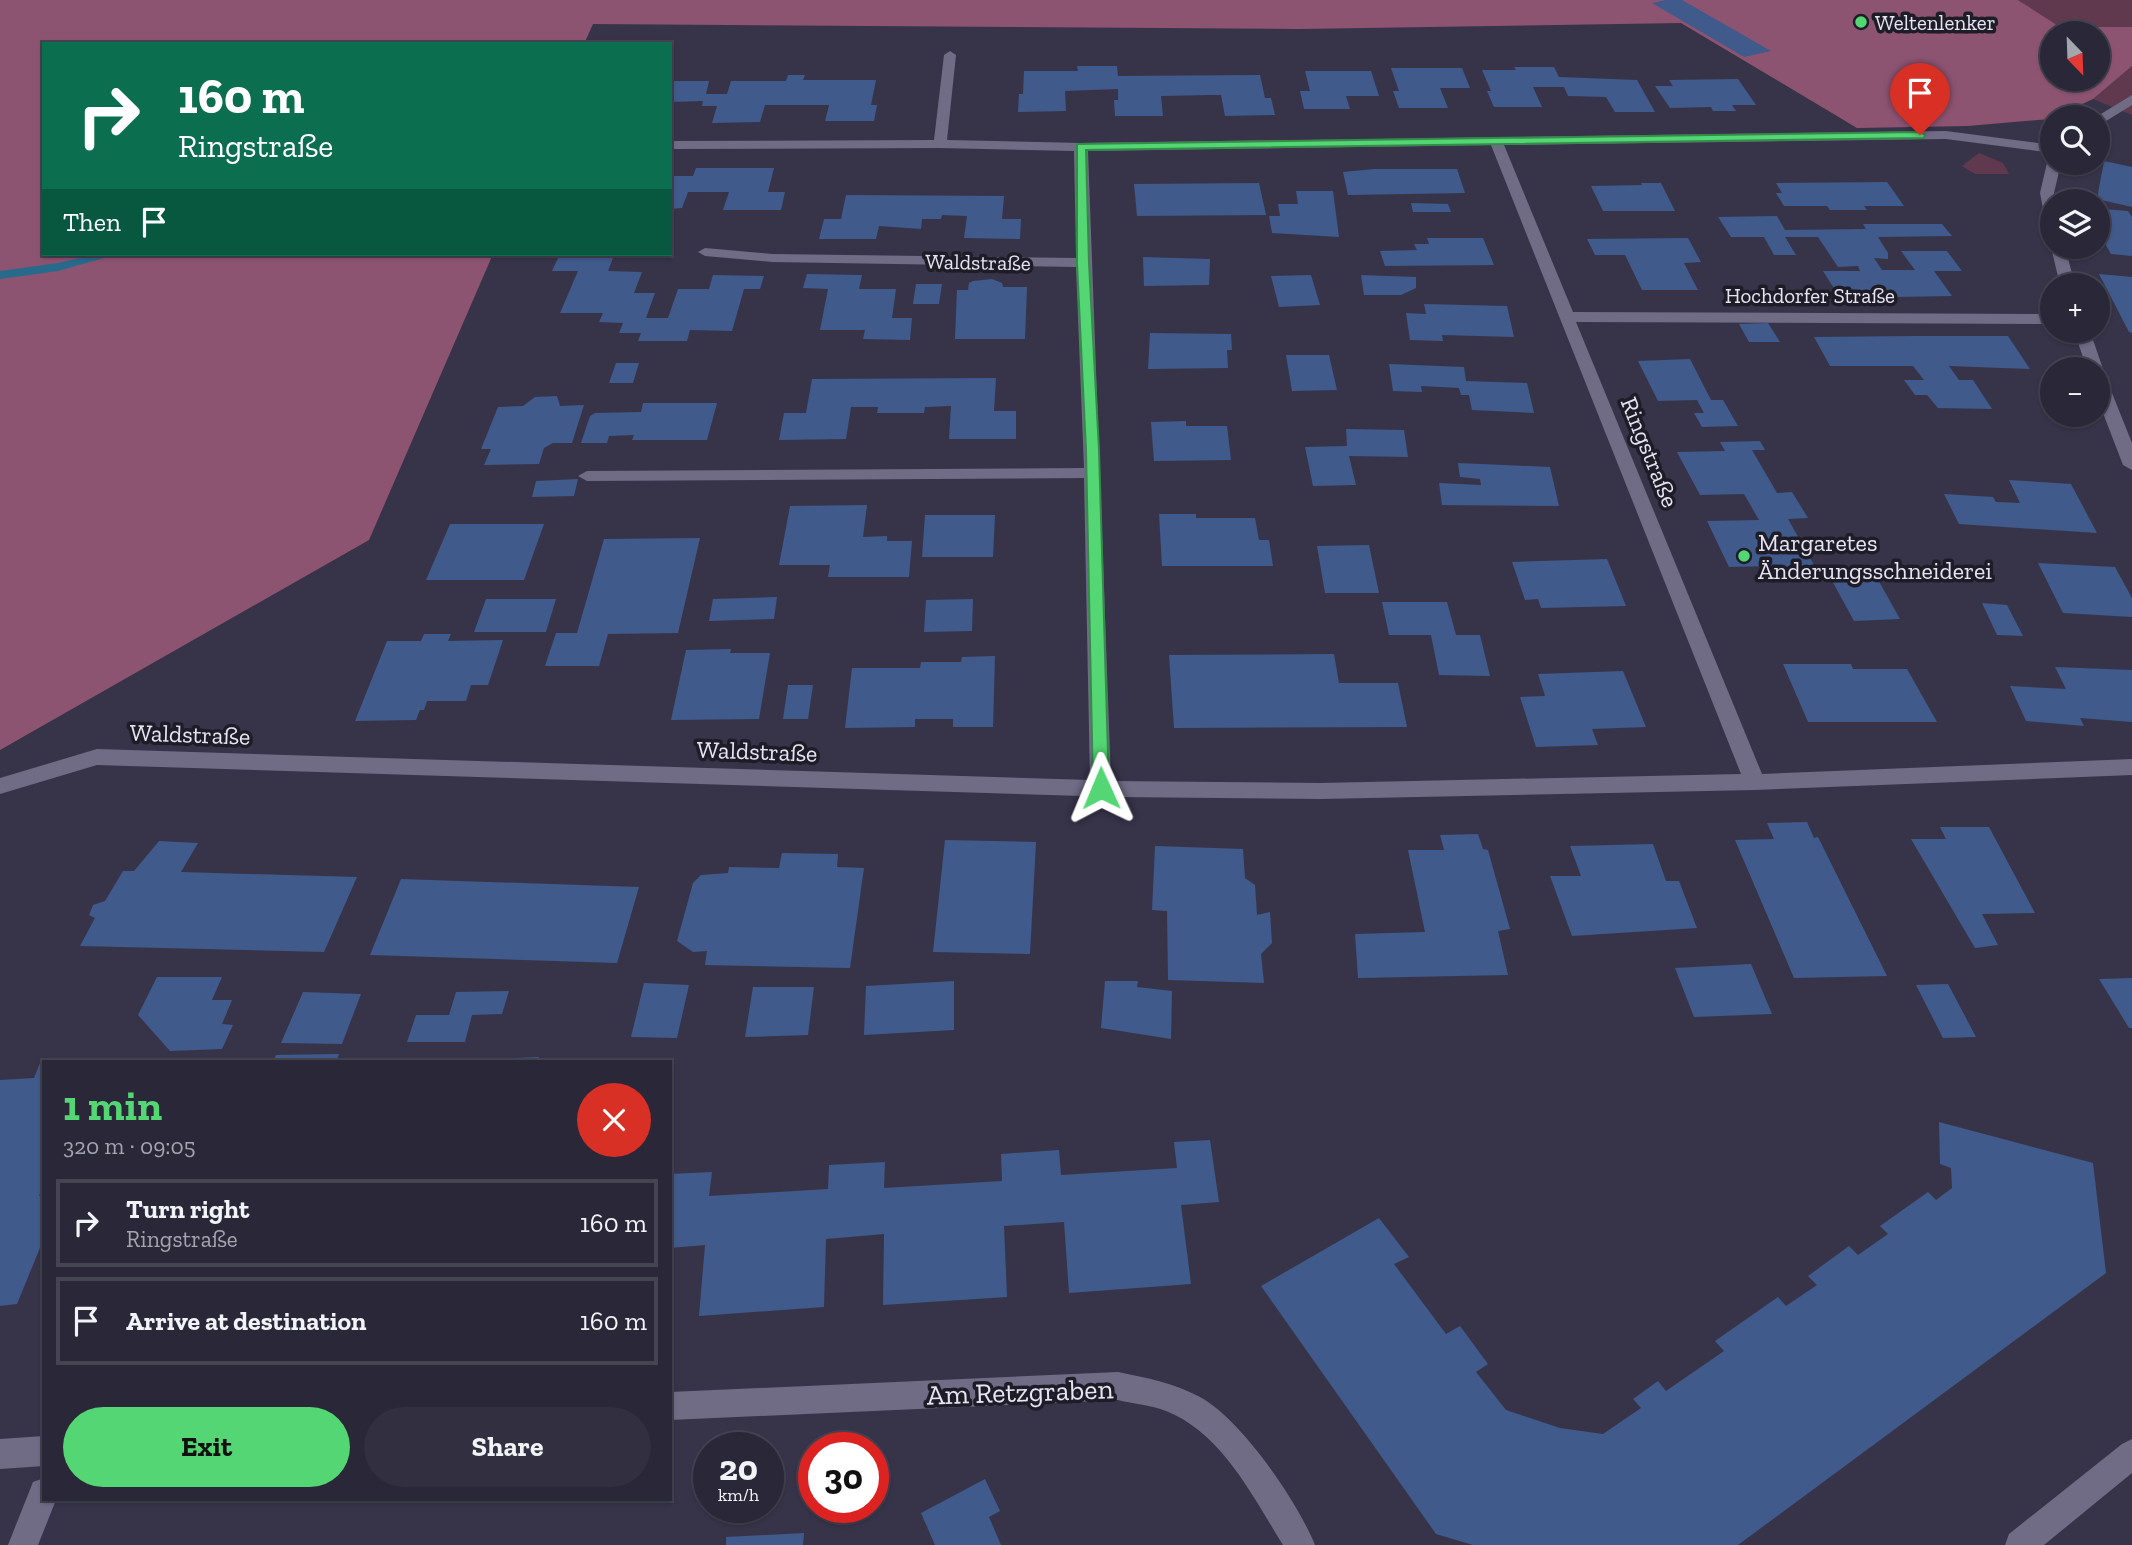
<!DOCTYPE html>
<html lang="en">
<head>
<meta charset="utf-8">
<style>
	:root { --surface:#292738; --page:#312f40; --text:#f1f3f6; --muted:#a5a5ae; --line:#454453; --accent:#53d673 }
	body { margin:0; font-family:"Zilla Slab",serif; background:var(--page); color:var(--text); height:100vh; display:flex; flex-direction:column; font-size:26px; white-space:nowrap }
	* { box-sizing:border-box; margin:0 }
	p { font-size:23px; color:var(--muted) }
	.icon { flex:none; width:38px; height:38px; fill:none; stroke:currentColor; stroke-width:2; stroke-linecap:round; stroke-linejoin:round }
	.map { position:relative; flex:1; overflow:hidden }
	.sheet { position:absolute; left:42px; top:1060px; width:630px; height:441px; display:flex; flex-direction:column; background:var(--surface); border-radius:0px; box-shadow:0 2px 5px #0004,0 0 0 2px var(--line) }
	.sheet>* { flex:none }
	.top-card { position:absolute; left:42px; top:42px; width:630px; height:214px; border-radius:0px; box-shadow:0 2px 5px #0004,0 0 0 2px var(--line); background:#0b6e4f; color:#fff; overflow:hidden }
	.needle { width:46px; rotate:157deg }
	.fabs { position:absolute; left:2040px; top:21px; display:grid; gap:14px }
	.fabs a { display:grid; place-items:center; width:70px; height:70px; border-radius:50%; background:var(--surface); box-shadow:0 2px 5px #0004,0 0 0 2px var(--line); font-size:35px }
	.speed { position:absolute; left:693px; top:1432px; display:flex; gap:14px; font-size:35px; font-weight:700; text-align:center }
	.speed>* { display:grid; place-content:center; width:91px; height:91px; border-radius:50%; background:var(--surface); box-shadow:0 2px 5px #0004,0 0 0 2px var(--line); line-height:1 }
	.speed small { font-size:18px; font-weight:400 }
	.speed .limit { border:10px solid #d22; background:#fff; color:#111 }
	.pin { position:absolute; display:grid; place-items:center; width:60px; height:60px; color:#fff; margin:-72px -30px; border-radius:50% 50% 50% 0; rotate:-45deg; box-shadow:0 0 7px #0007 }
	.pin .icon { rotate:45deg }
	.me { position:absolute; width:77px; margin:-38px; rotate:359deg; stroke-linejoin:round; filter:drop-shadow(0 0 5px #0008) }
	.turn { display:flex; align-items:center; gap:24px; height:147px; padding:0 21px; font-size:32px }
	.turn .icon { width:91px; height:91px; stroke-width:2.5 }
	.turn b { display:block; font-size:49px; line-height:60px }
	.then { display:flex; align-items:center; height:66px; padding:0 21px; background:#0003; gap:14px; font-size:26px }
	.round { display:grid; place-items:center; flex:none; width:74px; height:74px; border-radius:37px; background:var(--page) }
	.summary { display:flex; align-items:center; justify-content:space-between; height:119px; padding:0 21px }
	h1 { font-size:42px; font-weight:700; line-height:52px; color:var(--accent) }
	.button { display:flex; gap:14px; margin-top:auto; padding:14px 21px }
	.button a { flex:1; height:80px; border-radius:42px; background:var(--accent); color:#111; font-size:28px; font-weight:700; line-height:80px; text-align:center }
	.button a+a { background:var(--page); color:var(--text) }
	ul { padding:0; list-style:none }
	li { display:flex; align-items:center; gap:21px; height:88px; margin:0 14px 10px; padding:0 7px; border:4px solid var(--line); border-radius:0px }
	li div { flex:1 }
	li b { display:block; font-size:26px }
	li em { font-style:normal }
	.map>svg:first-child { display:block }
	.green { fill:#61394e }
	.forest { fill:#8d5472; fill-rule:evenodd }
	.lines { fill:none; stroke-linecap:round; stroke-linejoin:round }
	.stream { fill:#276a8c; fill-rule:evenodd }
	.building { fill:#405a8b }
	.minor { fill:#706c86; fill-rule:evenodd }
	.route { fill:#53d673; stroke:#368b4b; stroke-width:2 }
	.poi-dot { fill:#53d673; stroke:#1e1d27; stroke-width:2.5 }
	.labels { text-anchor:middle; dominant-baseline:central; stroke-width:7; stroke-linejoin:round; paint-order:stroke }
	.far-poi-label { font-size:21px; fill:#e7e5f4; stroke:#1e1d27; text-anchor:start }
	.far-street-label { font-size:21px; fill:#e7e5f4; stroke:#1e1d27 }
	.street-label { font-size:24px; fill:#e7e5f4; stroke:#1e1d27 }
	.poi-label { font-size:24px; fill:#e7e5f4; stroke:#1e1d27; text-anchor:start }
	.near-street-label { font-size:28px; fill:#e7e5f4; stroke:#1e1d27 }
</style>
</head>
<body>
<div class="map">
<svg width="2132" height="1545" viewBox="0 0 2132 1545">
	<rect width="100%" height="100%" fill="#37344a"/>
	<path class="green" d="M2018,0h114v27h-72z
		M2132,66v49l-39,-16z
		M1979,153l24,10 6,11h-34l-13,-8z"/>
	<path class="forest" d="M0,0h2018l42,27h72v39l-39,33 -43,20 -82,7 -111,2 -176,-105 -382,6 -706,-5 -9,20h-540v210h449l-124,286 -369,210zM2053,33h45v46h-45z"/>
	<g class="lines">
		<path class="stream" d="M98,254h20l-60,17 -58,8v-8l58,-8z"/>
	</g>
	<path class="building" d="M1666,0h16l89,51 -27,6 -92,-54z
		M1077,66h40l1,10 142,-1 5,23h6l4,17 -50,1 -4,-21h-12l-48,1 2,20h-48l-1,-16h4v-11l-53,2 1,20 -48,1 1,-18h4l1,-23h54z
		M1514,67h40l5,10 78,3 18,32h-40l-9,-15 -38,-1 -4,-9h-31l9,20h-48l-7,-16h4l-9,-21h34z
		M1391,68h71l8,20h-30l8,20h-49l-6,-17h6z
		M1305,71h66l8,25h-33l4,13h-46l-4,-18h10z
		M788,75h17l-2,5h73l-5,25h6l-3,16h-49l4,-16h-64l-5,17 -48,1 5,-17h-15l1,-5 -33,1 2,-21h37l-3,13h21l4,-13h55z
		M1738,79l18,26h-24l4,6h-23l-2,-4 -41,1 -15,-22h18l-4,-6z
		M2104,161l28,6v40l-35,-8z
		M696,168h78l-6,24h17l-4,18h-58l6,-18h-41l-6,16 -12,1v-33h23z
		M1374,169h83l8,24 -117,2 -5,-23z
		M1887,182l17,24h-40l3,4h-37l-3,-4h-43l-8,-13h6l-6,-10z
		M1259,183l7,32 -129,1 -3,-32z
		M1641,183h20l14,28h-72l-12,-25 51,-1z
		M1296,191h37l6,46 -67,-4 -3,-17h11l-2,-12h20z
		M846,195l158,1 -2,23h19l-1,20 -56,-1 3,-22 -25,-1 -1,4h-19l-1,10 -42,-3 -3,13h-57l5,-20h17z
		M1411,203l37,1 3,8h-38z
		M2103,209l25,2 4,6v39l-21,-2 -13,-23v-13h10z
		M1777,216l8,14 81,-1 -3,-5h79l10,12 -74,1 10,16v6l-14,-1 8,12h33l-14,-19h46l15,20h-28l18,25 -112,2 -17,-27h37l-2,-5 -20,1 -20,-30h-33l11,18h-22l-10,-18h-33l-13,-20z
		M1427,238h56l11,27 -109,1 -5,-15 37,-1 -3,-6h15z
		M1688,238l13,24 -17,1 14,27h-56l-17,-35h-30l-8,-16z
		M1143,257l67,2 -1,26 -65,1z
		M558,258h55l-5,13 34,1 -8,21h21l-9,25h22l10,-29h31l4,-14 51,1 -4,13h-16l-12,42 -42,-1 -3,11h-49l3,-8h-22l4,-10 -24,-1 4,-9h-43l18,-42h-26z
		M807,274l55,1 -3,14h37l-4,29h20l-2,22 -47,-1 2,-9h-45l8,-41 -25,-1z
		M2099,274l33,3v56l-3,-1z
		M1311,275l9,30 -41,2 -8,-31z
		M1361,275l55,2v11l-15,7h-37z
		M992,279l10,4 1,4h24l-2,52h-70l2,-49h11l1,-7 4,-2z
		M916,284h26l-3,20h-26z
		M1424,304l83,2 7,31 -72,-2 1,6 -33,-1 -4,-27 20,1z
		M1768,323l12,19h-31l-10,-18z
		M1150,333l81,1 1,16h-5l1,18 -80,1z
		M1914,336h94l22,33 -81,-3 10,14h14l19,29 -54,-1 -11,-13h-12l-11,-15h20l-11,-14h-83l-16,-29z
		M1286,355h43l8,35 -45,1z
		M1690,359l21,41h12l15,26 -36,1 -8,-14h10l-7,-13 -39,1 -20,-40z
		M616,363h23l-6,20h-24z
		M1389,364l75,3 2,14 61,2 7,30 -62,-3 -3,-15h-8l-2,-7 -38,-2 1,6 -29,-1z
		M996,378l-2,33h22v28h-67l2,-33 -26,1 -1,6h-47l1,-6h-27l-5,32 -67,1 5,-27h22l6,-34z
		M557,396l3,10 24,-1 -12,38h-19l-9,5 -5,16 -55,1 7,-16h-10l17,-42 25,-1 12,-9z
		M643,403h74l-10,37h-75l2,-5 -25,1 -2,7h-26l9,-27 5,-3 46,-1z
		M1186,421v5h41l4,34 -77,1 -3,-39z
		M1346,429l58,1 4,27 -59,-1 7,29 -43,1 -8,-39 42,-1z
		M1760,441l5,9h-13l25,43 15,-1 16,26 -20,1 26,46h12l7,11 -53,2 -6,-12 -45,1 -22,-46 52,-1 -15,-26 -44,1 -23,-43 48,-1 -5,-9z
		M1458,463l92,4 9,39 -117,-1 -3,-22 42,2 -1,-6 -20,-2z
		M578,479l-4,17 -42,1 4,-16z
		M2009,480l62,4 26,49 -138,-9 -15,-30 49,3 3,5 24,1z
		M867,505l-4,32 24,-1v5h25l-3,36h-81l2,-12h-51l11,-59z
		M1159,514h37v4h59l4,22h10l4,26h-111z
		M925,515h70l-2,42h-71z
		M450,524h94l-20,56h-98z
		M700,538l-22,95 -70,1 -9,32h-54l11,-33h21l27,-94z
		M1369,545l10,48h-54l-8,-47z
		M1607,559l19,47 -85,2 -3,-9 -13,1 -13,-38z
		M2038,563l77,4 17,31v19l-69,-4z
		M1876,576l24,43 -46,2 -24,-44z
		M777,597l-3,22 -65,2 4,-22z
		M486,599h70l-10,33h-72z
		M973,599l-1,32 -48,1 2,-32z
		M1382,602h65l9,33h24l10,41 -51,-1 -8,-40h-42z
		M1982,603l25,2 16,31 -26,-1z
		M424,634h27l-3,7 55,-1 -15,45h-17l-5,16h-39l-3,9h-4l-4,10 -61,1 32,-80h34z
		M731,649l-1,4h40l-11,66 -88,1 15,-70z
		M1334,654l5,29h59l9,44 -233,1 -5,-73z
		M995,656l-2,71h-40v-8h-38v8l-70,1 7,-60h68l1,-6h40l1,-5z
		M1783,664h68l2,5h54l30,53h-129z
		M2055,667l77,3v52l-52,-4 4,8 -58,-5 -16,-35 56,3z
		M1623,671l23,56 -54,2 6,16 -62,2 -16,-50 25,-1 -7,-22z
		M788,685h25l-5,34h-25z
		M1807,822l7,16 4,-1 69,139 -93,2 -59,-138 39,-1 -7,-16z
		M1940,827h49l46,86 -53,1 16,31 -23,3 -64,-109h35z
		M1478,834l5,15 5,1 22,79 -12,2 10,44 -150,3 -3,-44 70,-2 -17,-82h36l-4,-15z
		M945,840l91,2 -6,112 -97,-2z
		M159,841l39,2 -17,29 176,5 -33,75 -244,-6 15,-28 -6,-3 4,-10 12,-4 18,-30h11z
		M1653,844l13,37h13l18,47 -125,8 -22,-60h31l-11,-30z
		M1155,846l88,3 2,29 10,7 2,30 13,-3 2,31 -11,11 3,29 -96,-3 -1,-69 -15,-1z
		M782,853l56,1 -1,13 27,1 -14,100 -145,-3 2,-14 -14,1 -16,-11 16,-58 8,-8 27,-2 1,-6 50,1z
		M401,879l180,6 58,2 -22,76 -247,-8z
		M1751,964l21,50 -78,3 -19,-49z
		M157,977h65l-10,23h20l-10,24 11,1 -11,24 -52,2 -32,-36z
		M2132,978v50h-3l-30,-49z
		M954,981v49l-90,5 2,-49z
		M1105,981h33l-1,6 35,4 -1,48 -70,-11z
		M644,983l45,2 -12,53 -46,-1z
		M1948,984l28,53 -33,1 -27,-53z
		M753,987h61l-6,48 -63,2z
		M509,991l-7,23 -30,1 -7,27h-58l9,-27h33l7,-23z
		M303,992l58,2 -19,50 -61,-1z
		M339,1054l-3,8h-63l3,-7z
		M539,1057l-1,5h-48l1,-3z
		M40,1063h4v122l-5,11h5v42l-27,66 -17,2v-226l34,-2z
		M1939,1122l154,41 13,110 -368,272h-265l-37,-11 -175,-248 118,-68 30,39 -15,7 52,70 14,-8 28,38 -12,8 30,38 54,18 43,6 38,-26 -8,-9 25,-18 8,10 58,-40 -9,-10 63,-44 8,9 31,-21 -9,-9 41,-30 9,9 30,-21 -8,-8 48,-34 8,8 16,-12 -1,-20 -11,-4z
		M1210,1140l9,62 -38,3 10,79 -122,9 -5,-71 -60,4 3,71 -124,8 1,-71 -58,5 -2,68 -125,9 6,-71 -35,3v-74l42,-2 -3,24 119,-7 1,-24 56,-3 -1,26 118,-7 -1,-27 58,-4 2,25 116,-7 -3,-26z
		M985,1479l15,32 -11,6 12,28h-66l-14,-32z
		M804,1533l-1,12h-77v-8z"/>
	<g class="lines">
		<path class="minor" d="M950,51l6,4 -9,85 134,3 865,-12 107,14v8l-107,-14 -442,6 69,167 480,2v10l-477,-2 186,452 370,-15v16l-377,15 -434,9 -206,-2 -1018,-32 -97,29v-16l97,-29 993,31 -6,-302 -497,3 -9,-5 9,-5 497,-3 -8,-201 -304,-5 -67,-6 -7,-4 7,-4 67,6 304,4 -2,-107 -134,-3 -270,1v-8l264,-1 10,-85zM1491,145l250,629 -420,9 -210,-2 -23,-630z
			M2132,95v10l-34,21 -2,-9z
			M2053,159v4h8l-7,30 2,8h-3v27l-7,-4 -6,-31 7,-30z
			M2053,244v3h12l10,38h-15l-9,-38z
			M2074,331h16l13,38 -2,3 -3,1v-4h-11z
			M2098,373l8,5 26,65v27l-9,-5 -25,-65z
			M1118,1372c29,6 56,11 82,25 42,23 97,104 115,148h-32c-30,-48 -61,-112 -117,-134 -15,-6 -32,-7 -48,-11l-448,20v-28z
			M44,1436v30l-44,3v-30z
			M2132,1439v34l-88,72h-39l4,-11 113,-90z
			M44,1478v22h12l-18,45h-30l25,-63z"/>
	</g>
	<path class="route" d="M1920,132l5,3 -1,3 -838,12 3,113 10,187 10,338 -8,6 -6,-2 -2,-4 -7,-338 -9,-187v-119z"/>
	<g class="poi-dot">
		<circle cx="1861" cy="22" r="7"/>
		<circle cx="1744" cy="556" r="7"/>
	</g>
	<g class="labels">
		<g class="far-poi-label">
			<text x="1875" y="22">Weltenlenker</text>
		</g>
		<g class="far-street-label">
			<text transform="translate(978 262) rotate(1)">Waldstraße</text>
			<text x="1810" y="295">Hochdorfer Straße</text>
		</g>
		<g class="street-label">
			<text transform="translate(1650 452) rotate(68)">Ringstraße</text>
			<text transform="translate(190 734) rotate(2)">Waldstraße</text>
			<text transform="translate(757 751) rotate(2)">Waldstraße</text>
		</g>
		<g class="poi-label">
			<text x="1758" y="542">Margaretes<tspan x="1758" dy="28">Änderungsschneiderei</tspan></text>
		</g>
		<g class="near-street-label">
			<text transform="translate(1020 1392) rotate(-2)">Am Retzgraben</text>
		</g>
	</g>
</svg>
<div class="fabs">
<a><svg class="needle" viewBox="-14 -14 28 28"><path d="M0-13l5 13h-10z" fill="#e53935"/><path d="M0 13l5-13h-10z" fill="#a5a5ae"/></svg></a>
<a><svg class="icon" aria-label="search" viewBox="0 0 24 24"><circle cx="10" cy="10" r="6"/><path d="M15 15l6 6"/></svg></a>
<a><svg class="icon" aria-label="layers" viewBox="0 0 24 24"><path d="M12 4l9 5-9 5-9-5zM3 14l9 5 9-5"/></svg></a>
<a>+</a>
<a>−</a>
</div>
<div class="speed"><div>20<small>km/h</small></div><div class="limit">30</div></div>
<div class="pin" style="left:1920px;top:135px;background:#d93025"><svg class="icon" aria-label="arrive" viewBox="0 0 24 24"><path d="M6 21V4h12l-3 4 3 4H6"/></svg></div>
<svg class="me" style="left:1101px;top:788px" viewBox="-20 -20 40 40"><path d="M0-17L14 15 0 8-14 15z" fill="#53d673" stroke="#fff" stroke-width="4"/></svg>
<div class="top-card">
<div class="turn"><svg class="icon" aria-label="right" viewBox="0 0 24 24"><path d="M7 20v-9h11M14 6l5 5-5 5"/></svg><div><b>160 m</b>Ringstraße</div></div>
<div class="then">Then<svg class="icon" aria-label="arrive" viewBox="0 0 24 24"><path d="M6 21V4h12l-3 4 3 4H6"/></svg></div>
</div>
<section class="sheet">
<div class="summary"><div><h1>1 min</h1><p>320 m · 09:05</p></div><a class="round" style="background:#d93025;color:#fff"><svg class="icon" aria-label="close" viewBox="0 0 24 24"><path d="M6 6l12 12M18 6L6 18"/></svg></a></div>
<ul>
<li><svg class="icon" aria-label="right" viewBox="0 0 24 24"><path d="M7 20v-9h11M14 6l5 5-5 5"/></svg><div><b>Turn right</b><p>Ringstraße</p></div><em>160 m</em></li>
<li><svg class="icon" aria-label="arrive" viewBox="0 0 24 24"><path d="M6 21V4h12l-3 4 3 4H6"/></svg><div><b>Arrive at destination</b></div><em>160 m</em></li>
</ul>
<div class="button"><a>Exit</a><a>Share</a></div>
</section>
</div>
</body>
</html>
